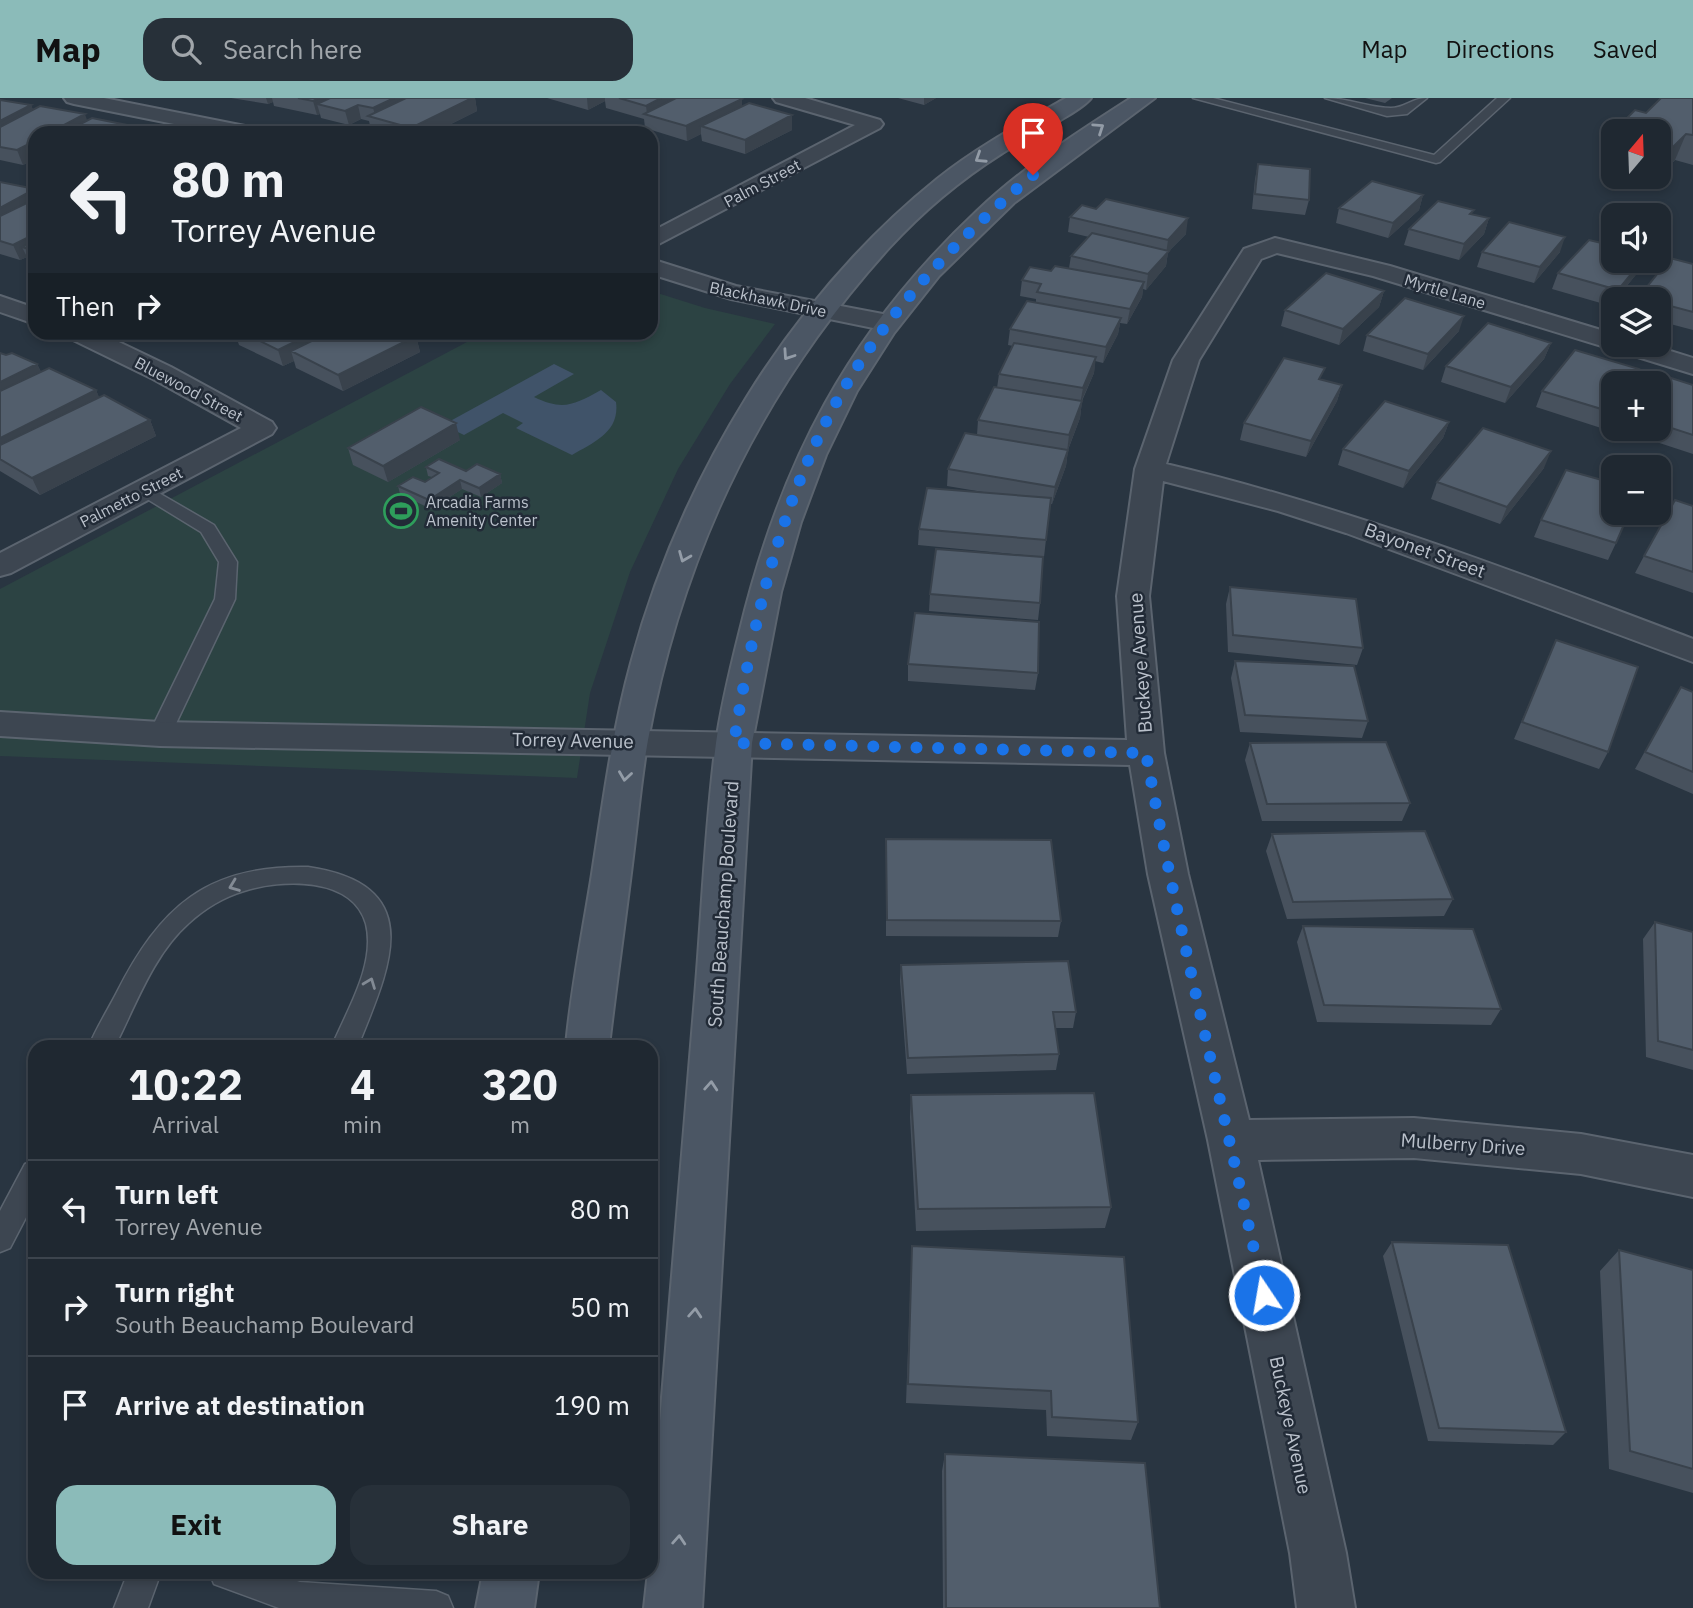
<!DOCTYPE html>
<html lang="en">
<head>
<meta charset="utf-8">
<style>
	:root { --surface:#1f2831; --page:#273039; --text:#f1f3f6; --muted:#a1a6ab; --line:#3c444d; --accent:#8bbbb9 }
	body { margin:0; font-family:"IBM Plex Sans",sans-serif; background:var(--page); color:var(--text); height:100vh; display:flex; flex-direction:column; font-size:26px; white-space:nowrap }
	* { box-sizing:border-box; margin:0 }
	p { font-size:23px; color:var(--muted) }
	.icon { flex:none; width:38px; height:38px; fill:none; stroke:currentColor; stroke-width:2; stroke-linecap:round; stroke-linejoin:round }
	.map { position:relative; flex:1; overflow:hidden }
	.panel { position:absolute; left:28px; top:942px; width:630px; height:539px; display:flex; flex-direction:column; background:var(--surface); border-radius:21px; box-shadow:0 4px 10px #0003,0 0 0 2px var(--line) }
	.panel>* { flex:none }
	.guide { position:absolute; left:28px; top:28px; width:630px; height:214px; border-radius:21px; box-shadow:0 4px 10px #0003,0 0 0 2px var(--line); background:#1f2831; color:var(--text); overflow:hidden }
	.needle { width:46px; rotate:19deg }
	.buttons { position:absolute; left:1601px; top:21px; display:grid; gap:14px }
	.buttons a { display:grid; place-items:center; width:70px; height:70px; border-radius:14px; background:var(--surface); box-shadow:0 4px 10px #0003,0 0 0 2px var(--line); font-size:35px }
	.pin { position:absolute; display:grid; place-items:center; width:60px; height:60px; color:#fff; margin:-72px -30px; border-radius:50% 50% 50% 0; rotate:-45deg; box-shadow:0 0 7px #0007 }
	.pin .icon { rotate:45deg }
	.me { position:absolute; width:77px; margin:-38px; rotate:348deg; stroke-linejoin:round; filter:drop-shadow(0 0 5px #0008) }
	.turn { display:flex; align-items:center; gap:24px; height:147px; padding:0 28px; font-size:32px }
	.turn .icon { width:91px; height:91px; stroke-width:2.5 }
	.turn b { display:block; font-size:49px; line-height:60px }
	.then { display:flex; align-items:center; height:66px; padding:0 28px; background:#0003; gap:14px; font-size:26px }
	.eta { display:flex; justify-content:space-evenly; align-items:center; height:119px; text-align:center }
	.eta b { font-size:42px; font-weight:800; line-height:49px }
	.primary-button { display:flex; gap:14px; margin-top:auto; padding:14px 28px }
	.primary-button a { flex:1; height:80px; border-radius:21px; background:var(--accent); color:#111; font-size:28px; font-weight:800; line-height:80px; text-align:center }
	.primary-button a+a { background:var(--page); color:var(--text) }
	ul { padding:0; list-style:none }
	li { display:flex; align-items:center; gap:21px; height:98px; padding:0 28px; border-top:2px solid var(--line) }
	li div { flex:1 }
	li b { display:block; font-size:26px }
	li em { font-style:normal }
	header { display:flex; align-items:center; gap:42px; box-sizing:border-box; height:98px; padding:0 35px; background:var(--accent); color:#111 }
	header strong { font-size:33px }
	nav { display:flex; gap:38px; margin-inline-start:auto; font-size:24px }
	.search { width:490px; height:63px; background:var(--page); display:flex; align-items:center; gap:18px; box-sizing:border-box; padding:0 24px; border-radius:21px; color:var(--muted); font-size:26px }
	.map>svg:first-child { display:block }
	.green { fill:#2c4343 }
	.water { fill:#405369 }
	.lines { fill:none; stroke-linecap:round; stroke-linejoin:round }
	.lane-casing { stroke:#5b646f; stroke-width:3 }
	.street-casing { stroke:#5b646f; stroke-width:4 }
	.secondary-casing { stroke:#5b646f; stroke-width:4 }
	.lane { fill:#3d4651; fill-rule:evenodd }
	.street { fill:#3d4651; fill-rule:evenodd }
	.secondary { fill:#4b5664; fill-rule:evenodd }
	.wall { fill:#47515d }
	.shaded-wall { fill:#39424c }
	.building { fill:#525e6c; stroke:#39424c; stroke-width:2 }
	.oneway { stroke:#939ca7 }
	.oneway2 { stroke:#828a94 }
	.route { stroke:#1a73e8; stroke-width:12; stroke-dasharray:0 21.6 }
	.labels { text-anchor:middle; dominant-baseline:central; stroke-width:5; stroke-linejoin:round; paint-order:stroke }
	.far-street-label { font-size:16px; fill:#bac1cb; stroke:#222b37 }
	.far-poi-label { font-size:16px; fill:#bac1cb; stroke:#222b37; text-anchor:start }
	.street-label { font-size:19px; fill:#bac1cb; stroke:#222b37 }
</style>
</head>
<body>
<header>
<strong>Map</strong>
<div class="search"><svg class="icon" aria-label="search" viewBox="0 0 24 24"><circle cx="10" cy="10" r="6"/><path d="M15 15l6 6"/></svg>Search here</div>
<nav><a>Map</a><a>Directions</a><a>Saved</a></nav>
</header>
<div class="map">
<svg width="1693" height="1510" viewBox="0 0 1693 1510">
	<rect width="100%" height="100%" fill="#293541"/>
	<path class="green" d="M651,193l54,17 70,16 -45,60 -52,85 -48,103 -40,121 -13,85 -577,-22v-167l484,-256 167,-1z"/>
	<path class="water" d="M554,266l20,10 -40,23c29,14 40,8 67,-7l15,12c4,30 -22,40 -44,53l-56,-27 7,-5 -20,-10 -39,22 -21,-10z"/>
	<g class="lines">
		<g class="lane-casing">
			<path id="lane" d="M1193,0h20l221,57 63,-57h13l-70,64 -4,1z
				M1325,0c23,0 45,10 66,10 14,0 21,-10 36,-10l-20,16 -20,2z
				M145,387l69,40 23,37 -2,37 -64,135 -4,5 -7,2 -7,-2 -4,-5 66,-135 4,-37 -18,-30 -62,-38 -3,-4z
				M308,769c121,18 82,100 50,179h-26c15,-36 44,-82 34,-122 -13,-48 -85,-45 -122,-33 -20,6 -40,18 -55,32 -36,32 -53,82 -74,123h-26c7,-17 18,-35 27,-52 44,-87 90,-129 192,-127z
				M35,1063v39l-25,48 -10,4v-41l25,-47z
				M128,1474h33l-13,36h-34z
				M209,1474h61l30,10 136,9 12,5 5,12h-174l-65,-24z"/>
		</g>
		<g class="street-casing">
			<path id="street" d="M64,0h40l146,29 7,2 3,4h-41l-145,-29 -7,-2z
				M773,0h32l75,22 3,4 -3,4 -229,120v-16l204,-107 -79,-23z
				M1275,140l115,28 224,68v11h37l42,13v16l-320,-98 -96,-23 -16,6 -62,101 -33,104c181,43 353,109 527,175v23l-347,-129 -68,-22 -115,-30 -14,115 15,157 24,121 61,246 165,-2 167,16 112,21v42l-112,-23 -167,-16 -156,2 88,393 9,55h-58l-7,-55 -82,-413 -60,-266 -18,-109 -970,-19 -160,-10v-24l160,10 967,18 -10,-144 18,-127 38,-109 71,-111z
				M651,161l85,27 152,29 9,3 4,5 -4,5 -9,3 -157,-32 -80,-25z
				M0,198l35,12v16l-35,-12z
				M63,234h35l73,35 101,55 4,6 -4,6 -261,139 -11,3v-23l241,-125 -88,-49 -86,-42z"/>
		</g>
		<g class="secondary-casing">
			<path id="secondary" d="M1066,0h25c-10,14 -72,44 -90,56 -41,26 -79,58 -112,94 -127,140 -207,306 -241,492 -6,33 -9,67 -13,100 -8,69 -18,137 -26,206h-43c5,-57 17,-115 26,-172 11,-71 20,-142 39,-211 49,-183 158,-365 306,-484 40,-32 85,-56 129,-81z
				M1131,0h24l-141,105 -75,73 -45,57 -37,58 -31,64 -25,67 -20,70 -29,151 -50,865h-58l4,-36h3v-43c15,-177 29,-354 44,-532 7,-84 10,-170 21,-254 5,-36 14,-73 23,-109 41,-171 109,-302 238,-423 46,-44 101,-79 154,-113z
				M483,1474h56l-5,36h-58z"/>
		</g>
		<use href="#lane" class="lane"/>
		<use href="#street" class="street"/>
		<use href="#secondary" class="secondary"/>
	</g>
	<path class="wall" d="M231,0h244l2,13 -44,22h-53l-9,-3 -2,-9 -8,-2 -12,6 -28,-7 -1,-4 -3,1 -43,-9 -1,-4 -5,2z
		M547,0h192l3,8 50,24 -47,24 -43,-13 -1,-7 -14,7 -42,-13 -1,-9 -38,-11 -1,-7 -17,9z
		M898,0h38l-12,7z
		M1365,0h27l-7,5z
		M1693,0v67l-18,-5 -13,14 -3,-1v-42l-13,-18z
		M0,2l31,5 2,5 54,10 50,7 -102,6v26l-12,6 -23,-5z
		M1613,34h1v30l-12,-3z
		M1258,66l51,36 -4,15 -53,-6 3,-30z
		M0,84l35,7v76l-6,-2 -2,-6 -7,3 -20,-6z
		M1423,97l-4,15 -31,28 -52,-15 3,-15z
		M1473,116l16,4 -5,16 -25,26 -55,-15 5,-16z
		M1070,119l116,17 -18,18 -2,14 -20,24 -3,-1 -1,8 -15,27 -7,-1 -2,11 -15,29 -8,-2 -1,12 -12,28 -2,17 -12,32 -2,16 -14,38h-2l-6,53 -126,-12 1,-16 70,-36 -42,-7 1,-17 29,-34 1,-15 19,-32 2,-14 14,-28 -5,-1 2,-16 26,-26v-4l-16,-3 2,-16 29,-9 18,-3 2,-12 18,-19 -21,-5z
		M1482,154h78l-26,31 -57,-16z
		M1693,166v66l-34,-9v-22h-21l1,-2z
		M1639,173l-23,28h-2v4l-3,3 -59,-17 6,-16z
		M1384,193l-5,16 -40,38 -58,-19 4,-16z
		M1459,233l-36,39 -60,-19 4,-16z
		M215,234h193l8,4 4,16 -77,39 -47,-23 -2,-7 -11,5 -44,-21 -2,-6 -3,1z
		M1551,245l-7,16 -39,44 -64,-21 5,-16z
		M0,255l37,11 4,8 55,18 3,8 51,22 6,16 -116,59 -40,-24z
		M1639,271l-6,14h-19v27l-13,18 -65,-21 6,-16z
		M1342,287l-5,16 -31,56 -66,-17 4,-17z
		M1693,287v69l-64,-21 3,-4h27v-40z
		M1449,324l-6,16 -40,50 -65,-23 5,-16z
		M460,342l-72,42 -35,-17 -5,-17z
		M426,369l74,7 2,9 -21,14 -19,-8 -31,20 -31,-15 -2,-8 27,-4 7,-5 -4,-1z
		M1544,370l-44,56 -69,-25 6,-17z
		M1602,382l14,63 -8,17 -74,-23 7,-17z
		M1693,408v87l-58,-20 9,-17z
		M1230,489l133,61 -6,17 -129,-13 -2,-48z
		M930,496l110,9 -2,17 -109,-9z
		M1556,542l52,112 -9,17 -85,-30z
		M1235,563l133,60 -6,17 -122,-6 -9,-54z
		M908,566l130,9 -3,17 -127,-9z
		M1681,589l12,5v102l-58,-25z
		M1250,645l160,60 -8,18h-140l-17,-61z
		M1272,736l181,65 -9,17 -157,3 -21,-68z
		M886,741l175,82 -3,16 -172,-1z
		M1655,824l38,10v138l-47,-13 -3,-118z
		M1303,828l198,83 -10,16 -174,-3 -20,-80z
		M901,867l175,47 -3,16h-18l4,26 -3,16 -149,4 -7,-93z
		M911,997l200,112 -6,21 -189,3 -6,-114z
		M1392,1144l174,190 -13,13 -125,-4 -45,-185z
		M912,1148l226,176 -7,18 -84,-4 -1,-26 -140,-7z
		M1619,1152l74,20v223l-84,-24 -9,-198z
		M945,1356l215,154h-217l-1,-137z"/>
	<path class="shaded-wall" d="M266,0h6l1,4 -5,2z
		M319,0h30l-32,6 3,10 -3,1 -4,-14z
		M394,0h21l-39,20 -3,-10z
		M472,0h3l2,13 -44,22h-21l-1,-5z
		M587,0h18v3l-17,9z
		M661,0h29l-43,16 -1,-8z
		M924,0h12l-12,7z
		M742,1v14l-41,13v8l-14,7 -1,-15z
		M31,7l6,14 -37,19v-17z
		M358,7l3,14 -12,6 -4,-14z
		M85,16l5,15 -8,4h-33z
		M792,17v15l-47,24v-14z
		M137,29l3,6h-15z
		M1686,36l-11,26 -13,14 11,-27z
		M35,43v9l-4,-1 4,10 -12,6 -6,-15z
		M35,91v19l-35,19v-19z
		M1423,97l-4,15 -31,28 5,-15z
		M1188,120l-2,16 -18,18 -2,14 -20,24 2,-16 18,-20 2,-14z
		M1489,120l-5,16 -25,26 5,-16z
		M35,136v17l-13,-4 5,10 -7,3 -7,-15z
		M1565,139l-5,15 -26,31 6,-16z
		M1642,163h2l-5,10 -23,28h-2l4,-9z
		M1144,184l-2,15 -15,27 3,-15z
		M1384,193l-5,16 -40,38 4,-16z
		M1464,218l-5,15 -36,39 5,-16z
		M1121,220l-3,16 -15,29 3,-16z
		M231,234h4l2,7 -3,1z
		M315,234h37l-61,19 3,10 -11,5 -5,-16z
		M416,238l4,16 -77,39 -5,-16z
		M1551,245l-7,16 -39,44 6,-16z
		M1096,259l-2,16 -14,31 3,-16z
		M37,266l8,16 -45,23v-21z
		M1639,271l-6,14h-4z
		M1342,287l-5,16 -31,56 5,-16z
		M96,292l7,16 -103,53v-21z
		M1082,303l-2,17 -13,34 2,-17z
		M1614,306v6l-13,18 7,-17z
		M150,322l6,16 -116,59 -8,-17z
		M1449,324l-6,16 -40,50 6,-17z
		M456,325l4,17 -72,42 -5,-16z
		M1068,352l-2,16 -14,38 3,-17z
		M1551,353l-7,17 -44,56 7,-17z
		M500,376l2,9 -21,14 -2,-9z
		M460,382l2,9 -31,20 -2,-9z"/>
	<path class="building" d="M298,0h21l-6,3z
		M330,0h64l-21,10 -15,-3 -13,6 -28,-7z
		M406,0h66l-61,30 -43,-12z
		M619,0h42l-15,8z
		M676,0h63l3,1 -56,27 -42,-12z
		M1661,0h32v37l-7,-1 -13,13 -14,-3v-13h-45l21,-21 11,3z
		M0,2l31,5 -31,16z
		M749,5l43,12 -47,25 -44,-14z
		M40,8l45,8 -36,19h-14v8l-18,9 -17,-3v-20z
		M92,20l45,9 -12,6h-62z
		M151,30l25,5h-36z
		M1258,66l52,5 -1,31 -54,-6z
		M1372,83l51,14 -30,28 -54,-15z
		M0,84l35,7 -35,19z
		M35,101v35l-22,11 -13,-4v-25z
		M1106,101l82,19 -20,22 -98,-23 12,-12 14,4z
		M1438,103l36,9 -4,4 19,4 -25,26 -55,-15z
		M1509,124l56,15 -25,30 -58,-15z
		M1092,135l77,18 -21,23 -77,-18z
		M1589,142l25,6v15h28l-24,29 -60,-17z
		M35,143v10l-13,-4z
		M1670,160l23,6v48l-34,-9v-4h-12l-8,-2z
		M1055,168l89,16 -14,27 -93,-17 4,-8 -19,-4 8,-13 21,4z
		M1326,175l58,18 -41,38 -58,-19z
		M1405,200l59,18 -36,38 -61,-19z
		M1027,203l94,17 -15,29 -96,-18z
		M1488,225l63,20 -40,44 -65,-21z
		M242,234h73l-37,18z
		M330,234h78l8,4 -78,39 -47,-24z
		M1014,245l82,14 -13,31 -84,-14z
		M1575,252l64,19 -10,14h-15v21l-6,7 -66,-20z
		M0,255l6,2 6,-2 25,11 -37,18z
		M1284,260l41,10 -6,11 23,6 -31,56 -67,-18z
		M49,270l47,22 -96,48v-47z
		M1668,279l25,8v50l-34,-11v-35z
		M994,289l88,14 -13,34 -91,-15z
		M104,297l46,25 -118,58 -32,-19v-14z
		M1385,303l64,21 -40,49 -66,-22z
		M421,309l35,16 -73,43 -35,-18z
		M1483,330l68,23 -44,56 -70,-25z
		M965,335l103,17 -13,37 -107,-18z
		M439,361l27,12 11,-7 23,10 -21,14 -19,-8 -31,20 -31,-14 15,-9 12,5 14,-9 -13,-6z
		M1566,372l36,10 4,-8 8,2v39h15l-13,30 -75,-23z
		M927,390l124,10 -5,42 -127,-11z
		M1675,402l18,6v66l-49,-16z
		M936,451l107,8 -3,46 -110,-9z
		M1230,489l126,12 7,49 -130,-13z
		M915,515l124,9 -1,51 -130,-9z
		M1556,542l82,27 -30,85 -86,-30z
		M1235,563l119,5 14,55 -123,-6z
		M1681,589l12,5v80l-48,-20z
		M1386,644l24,61 -143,1 -17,-61z
		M1425,733l28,68 -160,3 -21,-68z
		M886,741l165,1 10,81 -174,-1z
		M1655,824l38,10v118l-35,-9z
		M1303,828l170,3 28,80 -177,-4z
		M1068,863l8,51h-23l6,42 -151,4 -7,-93z
		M1094,995l17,114 -193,2 -7,-114z
		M1392,1144l116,3 58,187 -127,-4z
		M912,1148l212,11 14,165 -86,-5 -1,-26 -143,-7z
		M1619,1152l74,20v199l-63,-18z
		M945,1356l200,9 15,145h-214z"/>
	<defs><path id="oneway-chevron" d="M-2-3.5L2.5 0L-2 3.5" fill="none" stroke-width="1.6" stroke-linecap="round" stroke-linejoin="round" transform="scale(1.75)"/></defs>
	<g class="oneway">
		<use href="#oneway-chevron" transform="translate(1099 30) rotate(-34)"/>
		<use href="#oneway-chevron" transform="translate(980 60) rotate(147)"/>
		<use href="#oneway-chevron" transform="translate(788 257) rotate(124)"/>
		<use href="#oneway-chevron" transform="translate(684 459) rotate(112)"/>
		<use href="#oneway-chevron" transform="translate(625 678) rotate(98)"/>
		<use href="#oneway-chevron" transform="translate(711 988) rotate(-86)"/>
		<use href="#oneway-chevron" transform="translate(695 1215) rotate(-86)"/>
		<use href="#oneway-chevron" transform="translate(679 1442) rotate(-86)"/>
	</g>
	<g class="oneway2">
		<use href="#oneway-chevron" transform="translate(234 788) rotate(159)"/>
		<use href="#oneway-chevron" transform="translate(370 885) rotate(-69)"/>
	</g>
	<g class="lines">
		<path class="route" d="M1033,77c-53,45 -103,93 -145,148 -94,121 -131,272 -154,420l412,10c33,182 79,362 118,542"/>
	</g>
	<defs>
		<g id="stadium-ring" transform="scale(1.75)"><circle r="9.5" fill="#222b37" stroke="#2e9e5b" stroke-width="1.5"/><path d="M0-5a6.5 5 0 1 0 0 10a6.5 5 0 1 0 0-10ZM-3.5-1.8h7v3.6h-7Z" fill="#2e9e5b"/></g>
	</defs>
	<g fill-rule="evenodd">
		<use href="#stadium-ring" x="401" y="413"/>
	</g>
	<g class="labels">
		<g class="far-street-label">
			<text transform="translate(762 85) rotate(-28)">Palm Street</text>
			<text transform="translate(1445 193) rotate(17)">Myrtle Lane</text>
			<text transform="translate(768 201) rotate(12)">Blackhawk Drive</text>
			<text transform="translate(189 291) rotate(28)">Bluewood Street</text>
			<text transform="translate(131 399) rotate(-27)">Palmetto Street</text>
		</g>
		<g class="far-poi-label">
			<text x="426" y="404">Arcadia Farms<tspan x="426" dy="18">Amenity Center</tspan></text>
		</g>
		<g class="street-label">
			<text transform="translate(1425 452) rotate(20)">Bayonet Street</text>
			<text transform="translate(1140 565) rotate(-94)">Buckeye Avenue</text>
			<text transform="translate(573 642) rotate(1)">Torrey Avenue</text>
			<text transform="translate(723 806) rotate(-86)">South Beauchamp Boulevard</text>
			<text transform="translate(1463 1046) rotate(4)">Mulberry Drive</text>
			<text transform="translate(1291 1327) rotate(78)">Buckeye Avenue</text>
		</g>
	</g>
</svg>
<div class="buttons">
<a><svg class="needle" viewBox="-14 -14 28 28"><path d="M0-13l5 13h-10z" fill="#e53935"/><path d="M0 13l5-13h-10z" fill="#a1a6ab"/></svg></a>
<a><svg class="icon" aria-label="sound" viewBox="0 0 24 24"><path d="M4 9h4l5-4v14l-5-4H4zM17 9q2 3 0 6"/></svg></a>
<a><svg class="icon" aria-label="layers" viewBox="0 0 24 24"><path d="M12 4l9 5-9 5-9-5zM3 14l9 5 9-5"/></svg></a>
<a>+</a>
<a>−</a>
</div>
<div class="pin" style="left:1033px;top:77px;background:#d93025"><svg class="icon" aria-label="arrive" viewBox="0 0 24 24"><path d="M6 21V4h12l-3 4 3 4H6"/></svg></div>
<svg class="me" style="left:1264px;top:1197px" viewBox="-20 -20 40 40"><circle r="17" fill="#1a73e8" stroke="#fff" stroke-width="3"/><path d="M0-11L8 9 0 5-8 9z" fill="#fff"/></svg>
<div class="guide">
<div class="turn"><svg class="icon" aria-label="left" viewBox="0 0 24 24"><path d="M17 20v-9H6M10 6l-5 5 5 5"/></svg><div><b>80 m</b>Torrey Avenue</div></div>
<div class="then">Then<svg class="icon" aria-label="right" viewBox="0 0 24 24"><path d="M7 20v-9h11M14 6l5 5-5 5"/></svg></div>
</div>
<section class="panel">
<div class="eta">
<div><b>10:22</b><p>Arrival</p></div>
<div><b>4</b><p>min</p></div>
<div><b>320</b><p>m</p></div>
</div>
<ul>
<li><svg class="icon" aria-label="left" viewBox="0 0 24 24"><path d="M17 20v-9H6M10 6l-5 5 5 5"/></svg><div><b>Turn left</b><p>Torrey Avenue</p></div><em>80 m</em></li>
<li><svg class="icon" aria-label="right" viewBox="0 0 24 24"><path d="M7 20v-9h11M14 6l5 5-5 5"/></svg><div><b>Turn right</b><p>South Beauchamp Boulevard</p></div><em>50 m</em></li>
<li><svg class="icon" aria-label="arrive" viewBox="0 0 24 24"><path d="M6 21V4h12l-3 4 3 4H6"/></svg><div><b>Arrive at destination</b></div><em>190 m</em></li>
</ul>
<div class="primary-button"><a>Exit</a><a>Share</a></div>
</section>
</div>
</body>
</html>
